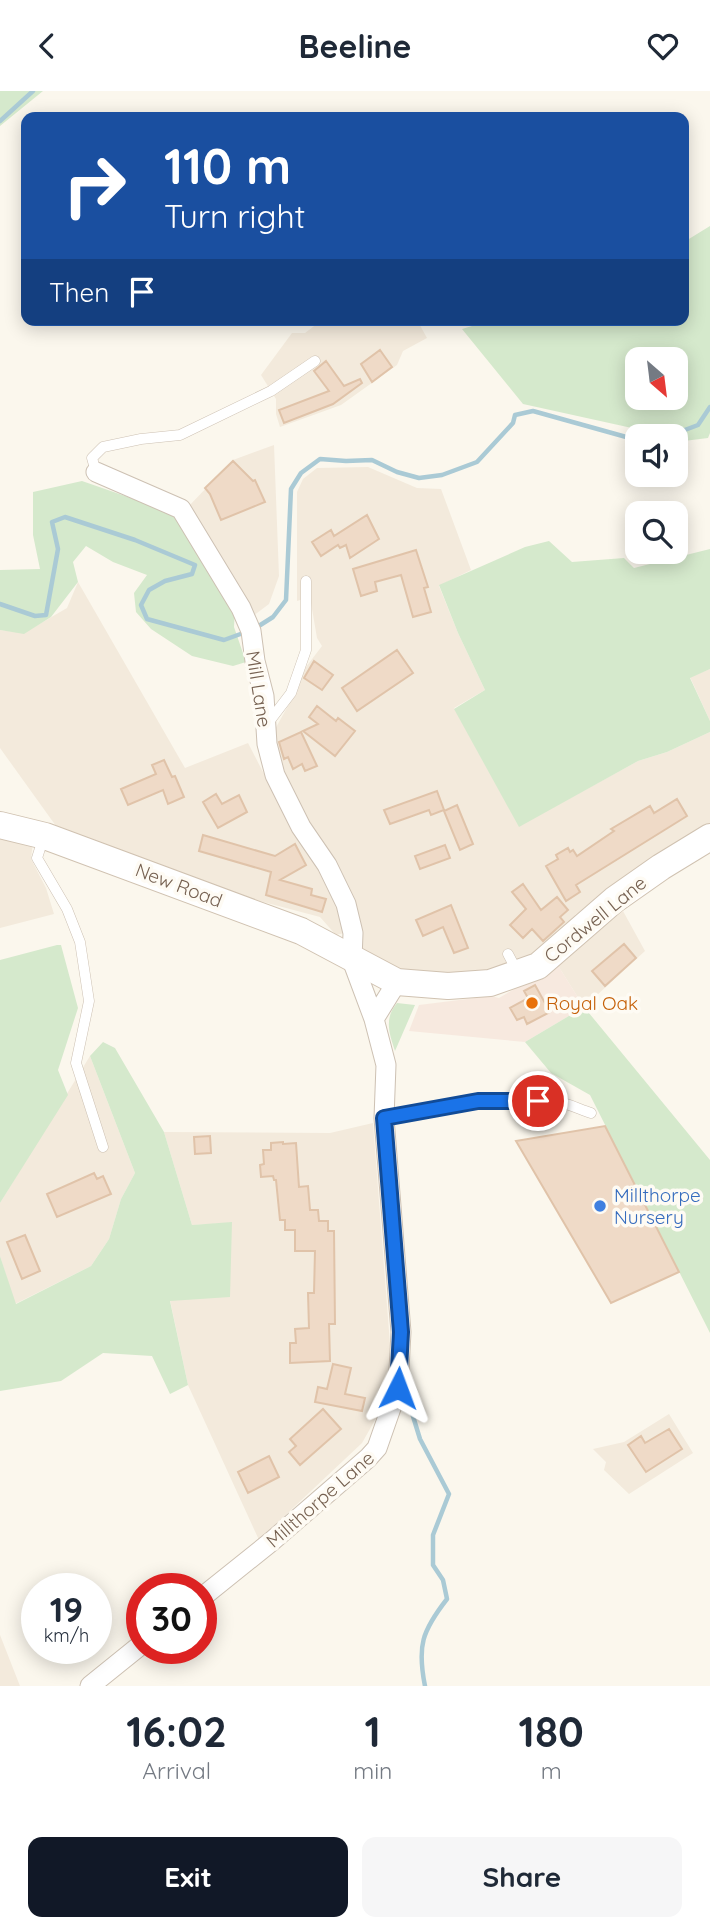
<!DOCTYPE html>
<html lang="en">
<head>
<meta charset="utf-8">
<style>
	:root { --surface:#fff; --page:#f6f6f7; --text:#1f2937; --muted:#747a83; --accent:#111827 }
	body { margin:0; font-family:Quicksand,sans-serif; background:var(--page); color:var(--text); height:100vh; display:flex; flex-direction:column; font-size:26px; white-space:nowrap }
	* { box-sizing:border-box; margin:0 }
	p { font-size:23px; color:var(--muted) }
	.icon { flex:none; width:38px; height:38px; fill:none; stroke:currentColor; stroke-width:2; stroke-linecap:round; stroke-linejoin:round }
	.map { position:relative; height:1595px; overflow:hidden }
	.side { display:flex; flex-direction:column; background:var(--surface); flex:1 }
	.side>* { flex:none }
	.guide { position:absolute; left:21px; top:21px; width:668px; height:214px; border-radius:14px; box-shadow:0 4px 18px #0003; background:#1a4fa0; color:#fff; overflow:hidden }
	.needle { width:46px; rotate:152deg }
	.fabs { position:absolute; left:625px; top:256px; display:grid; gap:14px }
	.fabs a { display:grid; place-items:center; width:63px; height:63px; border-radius:14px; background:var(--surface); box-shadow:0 4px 18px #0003; font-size:35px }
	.speed { position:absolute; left:21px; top:1482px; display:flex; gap:14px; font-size:35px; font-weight:700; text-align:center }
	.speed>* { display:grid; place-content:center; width:91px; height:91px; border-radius:50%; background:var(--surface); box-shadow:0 4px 18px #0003; line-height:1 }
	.speed small { font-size:18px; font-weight:400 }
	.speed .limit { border:10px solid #d22; background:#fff; color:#111 }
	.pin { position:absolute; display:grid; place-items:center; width:60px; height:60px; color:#fff; margin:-30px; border:4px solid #fff; border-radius:50%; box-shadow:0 2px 7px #0007 }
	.me { position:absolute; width:77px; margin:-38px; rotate:3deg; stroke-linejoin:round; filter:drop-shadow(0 0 5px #0008) }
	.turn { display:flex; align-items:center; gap:24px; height:147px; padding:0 28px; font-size:32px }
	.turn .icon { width:91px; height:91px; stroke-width:2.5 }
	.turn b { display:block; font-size:49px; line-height:60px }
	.then { display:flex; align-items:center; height:66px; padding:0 28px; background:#0003; gap:14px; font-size:26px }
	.eta { display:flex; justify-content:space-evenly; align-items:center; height:119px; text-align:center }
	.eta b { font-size:42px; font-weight:700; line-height:49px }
	.action { display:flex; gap:14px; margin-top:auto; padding:14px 28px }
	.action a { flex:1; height:80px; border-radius:14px; background:var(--accent); color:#fff; font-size:28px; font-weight:700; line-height:80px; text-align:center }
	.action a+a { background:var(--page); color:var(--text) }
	header { display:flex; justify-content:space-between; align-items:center; height:91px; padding:0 28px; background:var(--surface); font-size:32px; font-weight:700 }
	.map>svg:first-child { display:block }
	.residential { fill:#f3eadc }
	.commercial { fill:#f7e9df }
	.green { fill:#d5e9cc; fill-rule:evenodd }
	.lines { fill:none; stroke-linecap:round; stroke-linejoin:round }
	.stream { stroke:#aacad5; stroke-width:4.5 }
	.building { fill:#efdac7; stroke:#e0c3a9; stroke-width:2 }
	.service-casing { stroke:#cdc1b3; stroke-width:11 }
	.minor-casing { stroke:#cdc1b3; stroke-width:21 }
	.secondary-casing { stroke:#d0c2b1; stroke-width:28 }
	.service { stroke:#fff; stroke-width:10 }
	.minor { stroke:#fff; stroke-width:19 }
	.secondary { stroke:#fff; stroke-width:26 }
	.route-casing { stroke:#114b97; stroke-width:18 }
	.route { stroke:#1a73e8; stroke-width:12 }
	.food-dot { fill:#e8710a; stroke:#fefbf4; stroke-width:2.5 }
	.shop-dot { fill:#3f7fe0; stroke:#fefbf4; stroke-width:2.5 }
	.labels { text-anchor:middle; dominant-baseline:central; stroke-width:7; stroke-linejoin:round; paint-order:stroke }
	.street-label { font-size:19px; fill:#766151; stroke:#fefbf4 }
	.food-label { font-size:19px; fill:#c56008; stroke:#fefbf4; text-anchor:start }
	.shop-label { font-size:19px; fill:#366cbe; stroke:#fefbf4; text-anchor:start }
</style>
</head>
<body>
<header><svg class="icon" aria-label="back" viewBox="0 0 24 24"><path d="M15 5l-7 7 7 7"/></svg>Beeline<svg class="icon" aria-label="heart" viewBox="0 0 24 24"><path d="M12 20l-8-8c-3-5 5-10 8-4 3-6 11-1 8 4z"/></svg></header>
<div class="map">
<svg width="710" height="1595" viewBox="0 0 710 1595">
	<rect width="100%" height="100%" fill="#fbf7ed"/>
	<path class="residential" d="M322,229h46l6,6 10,-6h33l10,18 -24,13 -6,14 -56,40 -61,22 -4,-13v-15l-15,-24 31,-42h13z
		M274,354l5,131 -10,28 -16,12 -65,-109 45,-47z
		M368,376l49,21 24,1 30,81 -32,16 19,47 27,57 -31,18 65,118 119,-65 29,-9 43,-20v97l-108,66 -27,20 2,6 -39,35 -46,18 -90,1 -43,-22 -77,-173 -8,-49 20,-36 12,-28 16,-21 -5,-8 -7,-41 -13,4v-109l6,-13 14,-11z
		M78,491l107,186 63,-25 30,58 42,63 24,53v16l-8,2 -16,-18 -110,-29 -149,-55 -61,-85v-118l24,3 43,-25z
		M710,578v52l-20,-44z
		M0,743l33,7 -2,18 15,29 8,26 -54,14z
		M623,820l22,40 -61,56 -27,-43z
		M90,965l45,117 -14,26 -12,40 -18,27 -76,38 -15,-48v-53z
		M373,1032l17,221 -1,35 -10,34 -17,30 -103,97 -71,-155 -18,-85 62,-77 -40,2 -28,-93 166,1z
		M669,1323l24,39 -64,41 -25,-24 2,-8 -13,-13 31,-7z
		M0,1544l20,51h-20z"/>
	<path class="commercial" d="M557,873l27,43 -59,35 -116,-11 10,-26 72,-9 8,2z"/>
	<path class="green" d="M0,0h43l-43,35z
		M710,135v207l-2,5 -32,4v-6h-34l-1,-6 -118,-26 -61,-75 30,-9h192v-78zM637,268h39v38h-39z
		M82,390l95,33 58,94 -1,19 12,35 -13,4 -41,-10 -41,-27 -15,-17 -2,-19 13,-18 -34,-13 -27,-16 -13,16 5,20 -27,35 -27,17 -24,-4v-60l40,-1 -7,-34v-43z
		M549,450l23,21 52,-4 10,10 76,-19v120l-20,9 20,43v11l-43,20 -29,9 -119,66 -65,-118 31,-19 -27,-57 -19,-48 86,-38z
		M57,854h4l17,63 -20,62 10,25 -68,108v-243z
		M397,912l18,2 -20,46c-6,-19 -11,-32 2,-48z
		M584,916l126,153v173l-120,-238 -39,-22 -26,-31z
		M103,951l12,6 49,84 28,93 40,-3 -2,75 -60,4 18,84 -18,9 -18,-38 -49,-3 -42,28 -61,10v-135l16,48 75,-38 18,-27 12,-40 14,-26 -45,-117z"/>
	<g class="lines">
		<path class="stream" d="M0,30l33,-30
			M669,345l29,-11 12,-18
			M0,513l35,12 11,-1 12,-66 -6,-27 13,-5 70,23 60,25 -3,9 -27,7 -16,9 -8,15 6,14 77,21 22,-8
			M254,538l19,-12 13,-17 5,-111 10,-16 19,-14 26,2 26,-1 25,12 22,6 23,-3 35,-13 36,-39 2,-8 18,-4 104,29
			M412,1322l8,26 29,55 -16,41v30l10,15 4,19c-25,32 -30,47 -22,87"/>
	</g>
	<path class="building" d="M380,259l12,17 -20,15 -11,-18z
		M326,270l18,25 16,-7 2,4 -29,21 -49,19 -5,-13 50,-19 -15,-20z
		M233,370l20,20 2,-1 10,22 -44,18 -11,-26 -5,-6z
		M367,424l12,24 -29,19 -4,-13 -6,3 -2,-3 -17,11 -9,-14 19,-12 3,6z
		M416,459l12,37 -4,1 7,24 -18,5 -12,-42 -26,7 2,9 -16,5 -8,-27z
		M397,559l16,23 -56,38 -15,-23z
		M314,570l19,14 -11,15 -18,-12z
		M317,615l19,15 2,-3 17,13 -20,25 -32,-25 15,-7 -9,-7z
		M301,641l16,34 -12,5 -3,-7 -9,5 -5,-12 -4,2 -5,-17z
		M164,669l8,17 3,-1 9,21 -16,7 -5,-14 -35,15 -7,-16 35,-15 -4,-9z
		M437,700l7,19 -13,5 -2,-5 -39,14 -6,-14z
		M216,703l6,10 17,-9 8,17 -29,16 -15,-26z
		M677,708l10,17 -111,69 4,7 -14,9 -20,-35 12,-7 -2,-4 12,-7 2,4 3,-2 4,6 37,-25 -3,-2 39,-23 4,7z
		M457,714l16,39 -13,6 -16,-39z
		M203,744l72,21 20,-12 11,21 -26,15 32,9 -1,6 15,4 -4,13 -56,-17 5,-23 -72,-21z
		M445,754l5,13 -30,11 -5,-13z
		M523,793l18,26 16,-13 11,13 -8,7 4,5 -21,19 -11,-12 -9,9 -13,-13 16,-16 -14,-17z
		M451,814l17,43 -14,5 -11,-26 -20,9 -7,-16z
		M624,853l12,14 -31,28 -13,-15z
		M535,894l15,27 -23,12 -3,-7 -7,3 -7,-12 18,-10 -4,-7z
		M605,1035l74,146 -68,31 -95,-162z
		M210,1045l1,17 -16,1 -1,-17z
		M283,1051v2l13,-1 3,44 9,-1 2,24h8l1,11h9v10h6l1,93h-6l1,37 -40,2v-20h6l-1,-14 14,-1 -1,-35h6l1,-42h-20v-21h-10v-10h-5l-4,-40h-2l-1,-4 -12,1 -1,-12 4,-1 -1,-14h8v-7z
		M94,1082l3,6 6,-3 8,18 -54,23 -10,-23z
		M25,1144l15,36 -18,8 -15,-37z
		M333,1273l18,4 -6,26 20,4 -3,13 -47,-9 3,-15 9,2z
		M323,1318l18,20 -41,36 -11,-13 7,-6 -6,-7z
		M669,1338l13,20 -36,23 -18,-27 13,-9 4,7z
		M269,1365l10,21 -31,16 -10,-21z"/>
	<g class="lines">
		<g class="service-casing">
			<path id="service" d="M96,381l-4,-14 11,-11 38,-8 39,-4 91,-44 44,-30
				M268,632l23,-30 15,-43v-69
				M43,748l-6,19 30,51 13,33 9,59 -13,62 27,84
				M508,863l9,17
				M384,1027c57,-10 113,-24 171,-17 12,2 24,8 36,12"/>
		</g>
		<g class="minor-casing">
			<path id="minor" d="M96,381l85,37 60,99 10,23 4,30 9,35 3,48 8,31 26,52 26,38 19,39 7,29 -1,27 22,59 12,46 -2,53 17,214 -3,56 -21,60 -9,10 -96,83 -71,57
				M374,928l23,-37
				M90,1595l52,-42"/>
		</g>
		<g class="secondary-casing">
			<path id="secondary" d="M0,734l45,11 256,95 96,51 51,4 42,-3 48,-17 76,-66 47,-33 49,-30"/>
		</g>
		<use href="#service" class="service"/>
		<use href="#minor" class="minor"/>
		<use href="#secondary" class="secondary"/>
	</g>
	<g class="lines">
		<g class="route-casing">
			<path id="route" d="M398,1297l3,-56 -17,-214 94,-17h60"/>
		</g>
		<use href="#route" class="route"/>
	</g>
	<circle class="food-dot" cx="532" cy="912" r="7"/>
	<circle class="shop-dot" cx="600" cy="1115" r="7"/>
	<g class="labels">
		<g class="street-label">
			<text transform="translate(259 598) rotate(81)">Mill Lane</text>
			<text transform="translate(179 794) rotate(21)">New Road</text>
			<text transform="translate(595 828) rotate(-39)">Cordwell Lane</text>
			<text transform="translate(320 1408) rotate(-41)">Millthorpe Lane</text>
		</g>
		<g class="food-label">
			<text x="546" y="912">Royal Oak</text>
		</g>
		<g class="shop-label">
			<text x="614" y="1104">Millthorpe<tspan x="614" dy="22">Nursery</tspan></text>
		</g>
	</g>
</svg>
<div class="fabs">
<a><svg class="needle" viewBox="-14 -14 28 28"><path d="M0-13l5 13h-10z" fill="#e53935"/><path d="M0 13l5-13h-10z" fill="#747a83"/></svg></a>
<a><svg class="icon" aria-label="sound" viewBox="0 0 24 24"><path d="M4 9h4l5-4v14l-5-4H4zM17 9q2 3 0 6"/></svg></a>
<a><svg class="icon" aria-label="search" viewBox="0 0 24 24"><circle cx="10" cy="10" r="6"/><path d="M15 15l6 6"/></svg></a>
</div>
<div class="speed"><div>19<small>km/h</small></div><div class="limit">30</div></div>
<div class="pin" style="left:538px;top:1010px;background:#d93025"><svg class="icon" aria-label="arrive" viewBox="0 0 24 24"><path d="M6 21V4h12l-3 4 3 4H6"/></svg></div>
<svg class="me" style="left:398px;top:1297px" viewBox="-20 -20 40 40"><path d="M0-17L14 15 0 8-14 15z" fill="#1a73e8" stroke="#fff" stroke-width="4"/></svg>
<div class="guide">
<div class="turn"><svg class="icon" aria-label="right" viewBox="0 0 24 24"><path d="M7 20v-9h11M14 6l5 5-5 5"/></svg><div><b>110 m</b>Turn right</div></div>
<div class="then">Then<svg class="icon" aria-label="arrive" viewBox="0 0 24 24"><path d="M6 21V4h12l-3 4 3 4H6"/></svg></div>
</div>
</div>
<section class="side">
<div class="eta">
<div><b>16:02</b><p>Arrival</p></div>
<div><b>1</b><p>min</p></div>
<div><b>180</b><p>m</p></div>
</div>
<div class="action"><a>Exit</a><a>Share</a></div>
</section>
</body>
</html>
